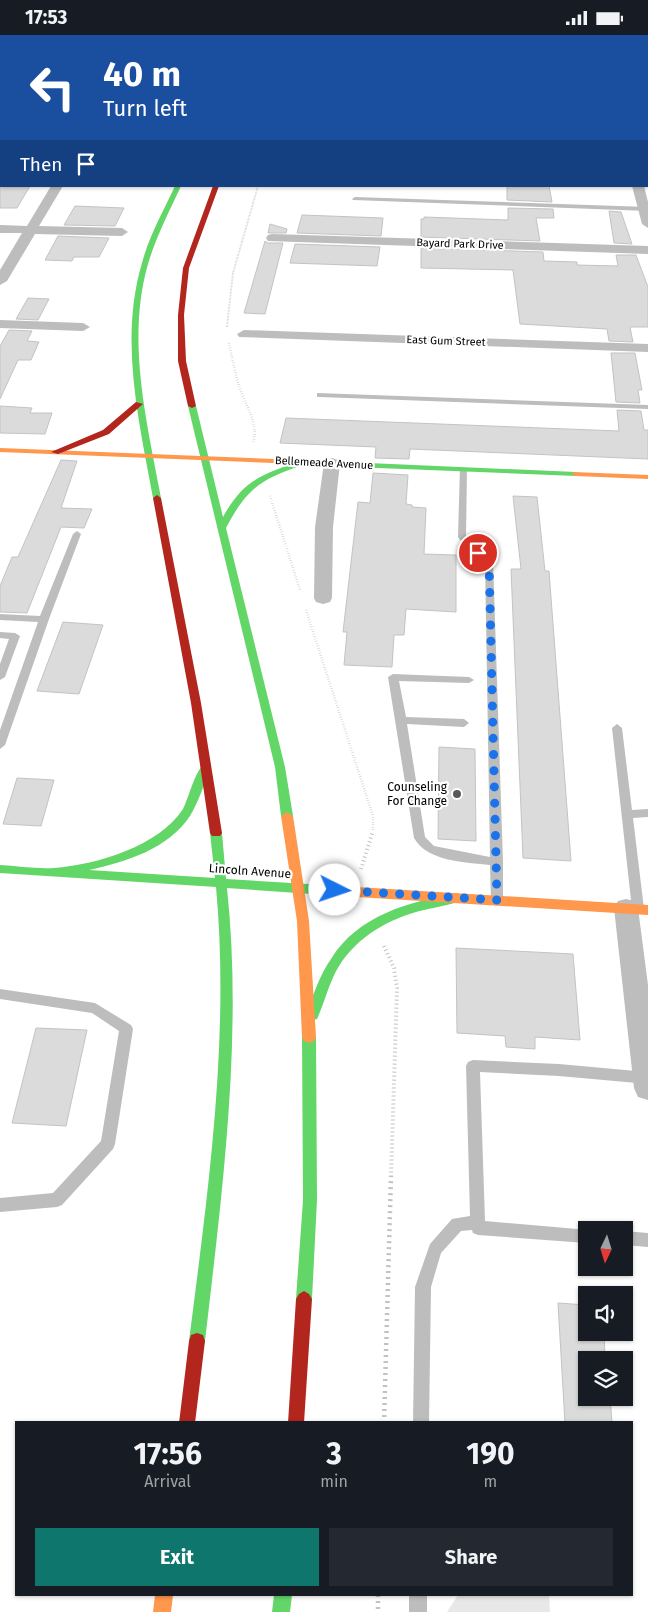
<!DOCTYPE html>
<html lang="en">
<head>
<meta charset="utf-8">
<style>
	:root { --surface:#171b24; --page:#242831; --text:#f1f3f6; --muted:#9ea1a6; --accent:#0f766e }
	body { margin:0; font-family:"Fira Sans",sans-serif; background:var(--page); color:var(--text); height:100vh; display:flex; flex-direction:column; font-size:19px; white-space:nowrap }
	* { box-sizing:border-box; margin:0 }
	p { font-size:16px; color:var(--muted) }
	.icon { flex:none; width:28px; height:28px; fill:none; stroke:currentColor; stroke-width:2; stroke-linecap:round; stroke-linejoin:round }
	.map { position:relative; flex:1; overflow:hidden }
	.drawer { position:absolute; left:15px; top:1386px; width:618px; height:175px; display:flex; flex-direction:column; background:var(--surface); border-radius:0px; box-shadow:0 1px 4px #0004 }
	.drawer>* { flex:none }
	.banner { position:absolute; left:0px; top:0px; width:649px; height:152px; box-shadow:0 1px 4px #0004; background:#1a4fa0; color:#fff; overflow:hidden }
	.needle { width:32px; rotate:184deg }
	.fabs { position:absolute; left:578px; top:1186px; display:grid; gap:10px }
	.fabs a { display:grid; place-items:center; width:55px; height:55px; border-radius:0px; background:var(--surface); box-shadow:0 1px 4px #0004; font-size:25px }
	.pin { position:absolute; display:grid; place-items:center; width:42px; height:42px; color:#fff; margin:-21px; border:2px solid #fff; border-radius:50%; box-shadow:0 1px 5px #0007 }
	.me { position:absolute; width:55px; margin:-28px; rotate:94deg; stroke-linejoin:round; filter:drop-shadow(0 0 4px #0008) }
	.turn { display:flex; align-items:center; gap:18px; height:105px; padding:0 20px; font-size:22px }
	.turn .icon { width:65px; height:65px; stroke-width:2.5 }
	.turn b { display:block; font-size:35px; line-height:42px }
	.then { display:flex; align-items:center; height:48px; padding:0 20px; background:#0003; gap:10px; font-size:19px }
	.eta { display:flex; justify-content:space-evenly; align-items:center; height:85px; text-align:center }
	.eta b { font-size:30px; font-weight:700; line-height:35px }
	.cta { display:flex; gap:10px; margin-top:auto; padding:10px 20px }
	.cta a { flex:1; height:58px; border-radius:0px; background:var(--accent); color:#fff; font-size:20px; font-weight:700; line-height:58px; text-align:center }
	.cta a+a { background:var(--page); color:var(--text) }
	.status { display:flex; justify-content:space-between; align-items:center; height:35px; padding:0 25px; background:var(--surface); direction:ltr }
	.status svg { height:14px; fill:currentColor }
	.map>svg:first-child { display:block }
	.green { fill:#e8e8e8 }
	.building { fill:#dbdbdb; stroke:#c3c3c3 }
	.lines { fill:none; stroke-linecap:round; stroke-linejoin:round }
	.path-far3 { stroke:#c2c2c2; stroke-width:2; stroke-dasharray:0.5 1; stroke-linecap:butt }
	.path-far2 { stroke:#c2c2c2; stroke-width:2.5; stroke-dasharray:0.5 2; stroke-linecap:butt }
	.path-far1 { stroke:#c2c2c2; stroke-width:4; stroke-dasharray:1 3; stroke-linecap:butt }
	.path { stroke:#c2c2c2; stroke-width:4.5; stroke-dasharray:2 4; stroke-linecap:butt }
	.lane { fill:#bdbdbd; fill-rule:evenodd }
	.street { fill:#bdbdbd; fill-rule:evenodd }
	.fast { fill:#63d668; fill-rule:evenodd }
	.slow { fill:#ff974d; fill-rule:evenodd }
	.jam { fill:#b3261e; fill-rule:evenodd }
	.route { stroke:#1a73e8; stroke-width:9; stroke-dasharray:0 16.2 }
	.poi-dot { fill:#595959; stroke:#fff; stroke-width:2 }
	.labels { text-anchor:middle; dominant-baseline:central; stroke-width:4.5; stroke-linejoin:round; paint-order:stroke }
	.far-street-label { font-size:11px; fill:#000; stroke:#fff }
	.poi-label { font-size:12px; fill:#000; stroke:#fff; text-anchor:end }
	.street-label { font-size:12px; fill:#000; stroke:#fff }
</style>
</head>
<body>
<div class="status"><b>17:53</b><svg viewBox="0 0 49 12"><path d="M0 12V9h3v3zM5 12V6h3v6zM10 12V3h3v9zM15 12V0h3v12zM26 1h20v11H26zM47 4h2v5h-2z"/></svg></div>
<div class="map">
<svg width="648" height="1577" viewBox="0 0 648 1577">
	<rect width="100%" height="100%" fill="#fff"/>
	<path class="green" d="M458,1560h91l1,17h-103z"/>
	<path class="building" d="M0,151h30l-13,22h-17z
		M507,151h42l3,16 -45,-2z
		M75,171l49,2 -9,18 -51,-1z
		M508,173l45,1 1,9h-18l4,23 -119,-4v-18h3v-2l84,3z
		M609,176l12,1 11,32 -18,-1z
		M302,180l81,3 -2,18 -84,-3z
		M270,189l17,5 -1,4h-18z
		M58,201l51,2 -10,19h-25l-2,4 -27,-1z
		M265,206l3,2h15l-18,71 -21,-1z
		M295,209l85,3 -3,19 -87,-3z
		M421,213l122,4 1,9 33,1v3l41,1 -2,-11h20l12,32v40h-18l3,15 -24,-1 -2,-12 -87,-5 -7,-54 -92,-2z
		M28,263l21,1 -11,21 -22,-1z
		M9,295l23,1 -5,10 12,1 -8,18h-13l-18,39v-53z
		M611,318h24l7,37h-4l2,13 -24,-1z
		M0,371l32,2 -2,5h22l-7,21 -45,-1z
		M617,375l24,1 3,19h4v29l-238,-10 -1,10 -34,-1 1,-11 -96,-4 6,-25 333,13z
		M61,425l16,1 -16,47 31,1 -8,19 -23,-1 -34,86 -27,-1v-26l12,-29h6z
		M373,438l35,2 -2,29 6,1v2l14,1 -2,46 32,1v57l-50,-3 -2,26h-10l-2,32 -48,-2 3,-33h-4l15,-130 12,1z
		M513,461l24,1 8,74h4l22,290 -48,-3 -12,-289h10z
		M63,587l40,3 -24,69 -42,-3z
		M439,712l36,2 1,92 -38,-2z
		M17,743l37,2 -13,46 -38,-2z
		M456,913l117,6 7,86 -45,-3v12l-29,-2 -1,-11 -48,-3z
		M36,993l51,2 -21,96 -54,-3z
		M558,1268l28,2v28h18l1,23 -19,-2v43h24l2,26h-47z"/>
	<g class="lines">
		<path class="path-far3" d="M227,292l6,-54 25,-87"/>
		<path class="path-far2" d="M229,308c3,14 6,29 10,43 5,16 21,40 14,56
			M270,461l30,94
			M306,575l67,206v16"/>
		<path class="path-far1" d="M361,834l12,-38
			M384,911l10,22 3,20 -6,189"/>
		<path class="path" d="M384,1388l7,-247
			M378,1560v17"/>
		<path class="lane" d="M205,0h4v1h-4z
			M330,0h4v1h-4z
			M363,0h4v1h-4z
			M424,0h4v1h-4z
			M559,0h57l1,1h-56z
			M355,162l293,10v4l-295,-11 -1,-1z
			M317,358l331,12v4l-328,-12h-3z
			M460,432l7,2 -1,68 5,6 22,17 10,302v38l-2,3h-8l-2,-3 -1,-35c-25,-3 -62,-3 -76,-27l-26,-161 5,-3 76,3 5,3 -5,3 -70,-2 7,36 58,2 5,4 -5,4 -57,-3 18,113 9,9 56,11 -5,-296 -20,-14 -7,-10z
			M77,496l4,3 -32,85 -44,126 -5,4v-19l38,-108 -38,-2v-6l40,2 33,-82z
			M0,597l15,1 5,3 -15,41 -5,3v-16l9,-25 -9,-1z
			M617,689l5,4 10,82 16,-1v8l-15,1 11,91 -2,3h-8l-2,-3 -20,-181z
			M0,954l95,14 36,22 2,4 -18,115 -2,5 -51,56 -5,2 -57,5v-14l53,-5 48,-52 18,-110 -27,-18 -92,-14z
			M473,1025l86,4 88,8 1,12 -89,-8 -79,-4 5,149 104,9h-3v13l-108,-8 -5,-2 -1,-3 -11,1 -20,22 -10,34 -2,136h-16l2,-136 15,-43 22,-25 18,-3 -4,-150 2,-4z
			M624,1196l24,2v14l-24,-2z
			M409,1560h18v17h-18z"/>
		<path class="street" d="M595,0h8v1h-8z
			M0,54h1v6h-1z
			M0,115h1v6h-1z
			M51,151h12l-24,40 83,2 6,4 -6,4 -87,-2 -28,47 -7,4v-15l22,-37h-22v-8l27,1z
			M632,151h12l4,16v26l-6,-4z
			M272,199l376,12v8l-380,-13 -2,-3 2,-3z
			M0,285l83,3 7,4 -7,4 -83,-3z
			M244,295l404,14v8l-409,-15 -2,-3z
			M332,423l6,2 2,3 -7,64 -1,71 -2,4 -7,2 -7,-2 -2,-4 1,-71 9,-64 2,-3z
			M626,864l8,2 4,7 10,77v115l-10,-3 -4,-9 -20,-180 4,-7z"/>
		<path class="fast" d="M244,0h4v1h-4z
			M175,151h6c-12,26 -25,51 -33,78 -22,77 -1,158 13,234l-4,3 -4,-3c-14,-77 -34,-158 -11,-235 7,-27 21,-51 33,-77z
			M189,369l7,2 27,111c22,-40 40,-41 77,-57l276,12 4,2 -4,2 -273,-11c-42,14 -56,23 -77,63l59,239 8,49 -6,4 -6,-4 -6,-49 -87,-361z
			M204,730l5,4c-5,16 -10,32 -19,47 -22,33 -64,46 -101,54l126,8 -5,-45 2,-3h8l2,3 4,46 115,7 4,2 2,3 -2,3 -4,2 -114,-8c16,149 -5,305 -22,453l-2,6 -6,2 -6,-2 -2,-6c19,-149 41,-303 27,-454l-216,-14v-8c17,1 36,4 54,3 42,-3 105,-22 129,-59 5,-9 13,-41 21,-44z
			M457,858l4,2 2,3 -2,3c-12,4 -25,6 -37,9 -34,8 -66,26 -85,56 -10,16 -14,36 -22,53l-5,1 -5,-1 -1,-4c7,-19 13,-39 25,-56 27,-44 78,-57 126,-66z
			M309,996l5,2 2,4 1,163 -5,99 -3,5 -5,3 -5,-3 -3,-5 7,-99 -1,-163 2,-4z
			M274,1560h18l-2,17h-18z"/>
		<path class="slow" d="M0,413l300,12 4,2 -4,2 -300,-12z
			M573,437l75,3v4l-72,-3 -4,-2z
			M287,777l6,4 16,105 7,116 -2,4 -5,2 -5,-2 -2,-4 -5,-116 -16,-105z
			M341,851l307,19v10l-307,-19 -4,-2 -2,-3 2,-3z
			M155,1560h18l-2,17h-18z"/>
		<path class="jam" d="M213,151h6l-30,82 -5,47 2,46 10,45 -4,2 -4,-2 -10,-45v-46l5,-47z
			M136,367l7,2 -34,30 -51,20 -7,-2 52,-22z
			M157,460l4,3 40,205 21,130 -2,3h-8l-2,-3 -19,-130 -38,-205z
			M304,1256l5,3 3,5 -8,124h-16l8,-124 3,-5z
			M197,1298l6,2 2,6 -10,82h-16l10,-82 2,-6z"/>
	</g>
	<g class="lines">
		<path class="route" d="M335,855l162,10 -8,-340 -11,-7"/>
	</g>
	<circle class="poi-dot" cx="457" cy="759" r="5"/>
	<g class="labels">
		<g class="far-street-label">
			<text transform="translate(460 209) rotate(2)">Bayard Park Drive</text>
			<text transform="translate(446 306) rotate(2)">East Gum Street</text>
			<text transform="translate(324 428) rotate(3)">Bellemeade Avenue</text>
		</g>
		<g class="poi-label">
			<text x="447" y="752">Counseling<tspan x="447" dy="14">For Change</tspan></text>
		</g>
		<g class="street-label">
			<text transform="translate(250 836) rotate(4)">Lincoln Avenue</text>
		</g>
	</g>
</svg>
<div class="fabs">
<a><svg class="needle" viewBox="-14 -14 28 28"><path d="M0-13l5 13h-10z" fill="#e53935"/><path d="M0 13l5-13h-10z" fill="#9ea1a6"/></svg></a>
<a><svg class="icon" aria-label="sound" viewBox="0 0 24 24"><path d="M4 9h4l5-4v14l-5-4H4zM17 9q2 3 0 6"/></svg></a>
<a><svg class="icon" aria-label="layers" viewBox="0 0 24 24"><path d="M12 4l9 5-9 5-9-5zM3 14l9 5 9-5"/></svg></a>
</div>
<div class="pin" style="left:478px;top:518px;background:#d93025"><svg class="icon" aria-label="arrive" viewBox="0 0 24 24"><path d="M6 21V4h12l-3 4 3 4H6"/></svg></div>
<svg class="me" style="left:335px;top:855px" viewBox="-20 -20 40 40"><circle r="19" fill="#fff"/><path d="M0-13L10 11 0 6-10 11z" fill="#1a73e8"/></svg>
<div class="banner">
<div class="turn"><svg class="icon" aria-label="left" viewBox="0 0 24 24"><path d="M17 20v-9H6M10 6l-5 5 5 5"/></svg><div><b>40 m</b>Turn left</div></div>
<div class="then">Then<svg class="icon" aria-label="arrive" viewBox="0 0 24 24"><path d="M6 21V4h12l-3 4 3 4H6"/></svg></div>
</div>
<section class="drawer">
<div class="eta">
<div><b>17:56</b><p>Arrival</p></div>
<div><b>3</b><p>min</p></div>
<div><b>190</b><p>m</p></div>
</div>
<div class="cta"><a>Exit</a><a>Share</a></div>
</section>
</div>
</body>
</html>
